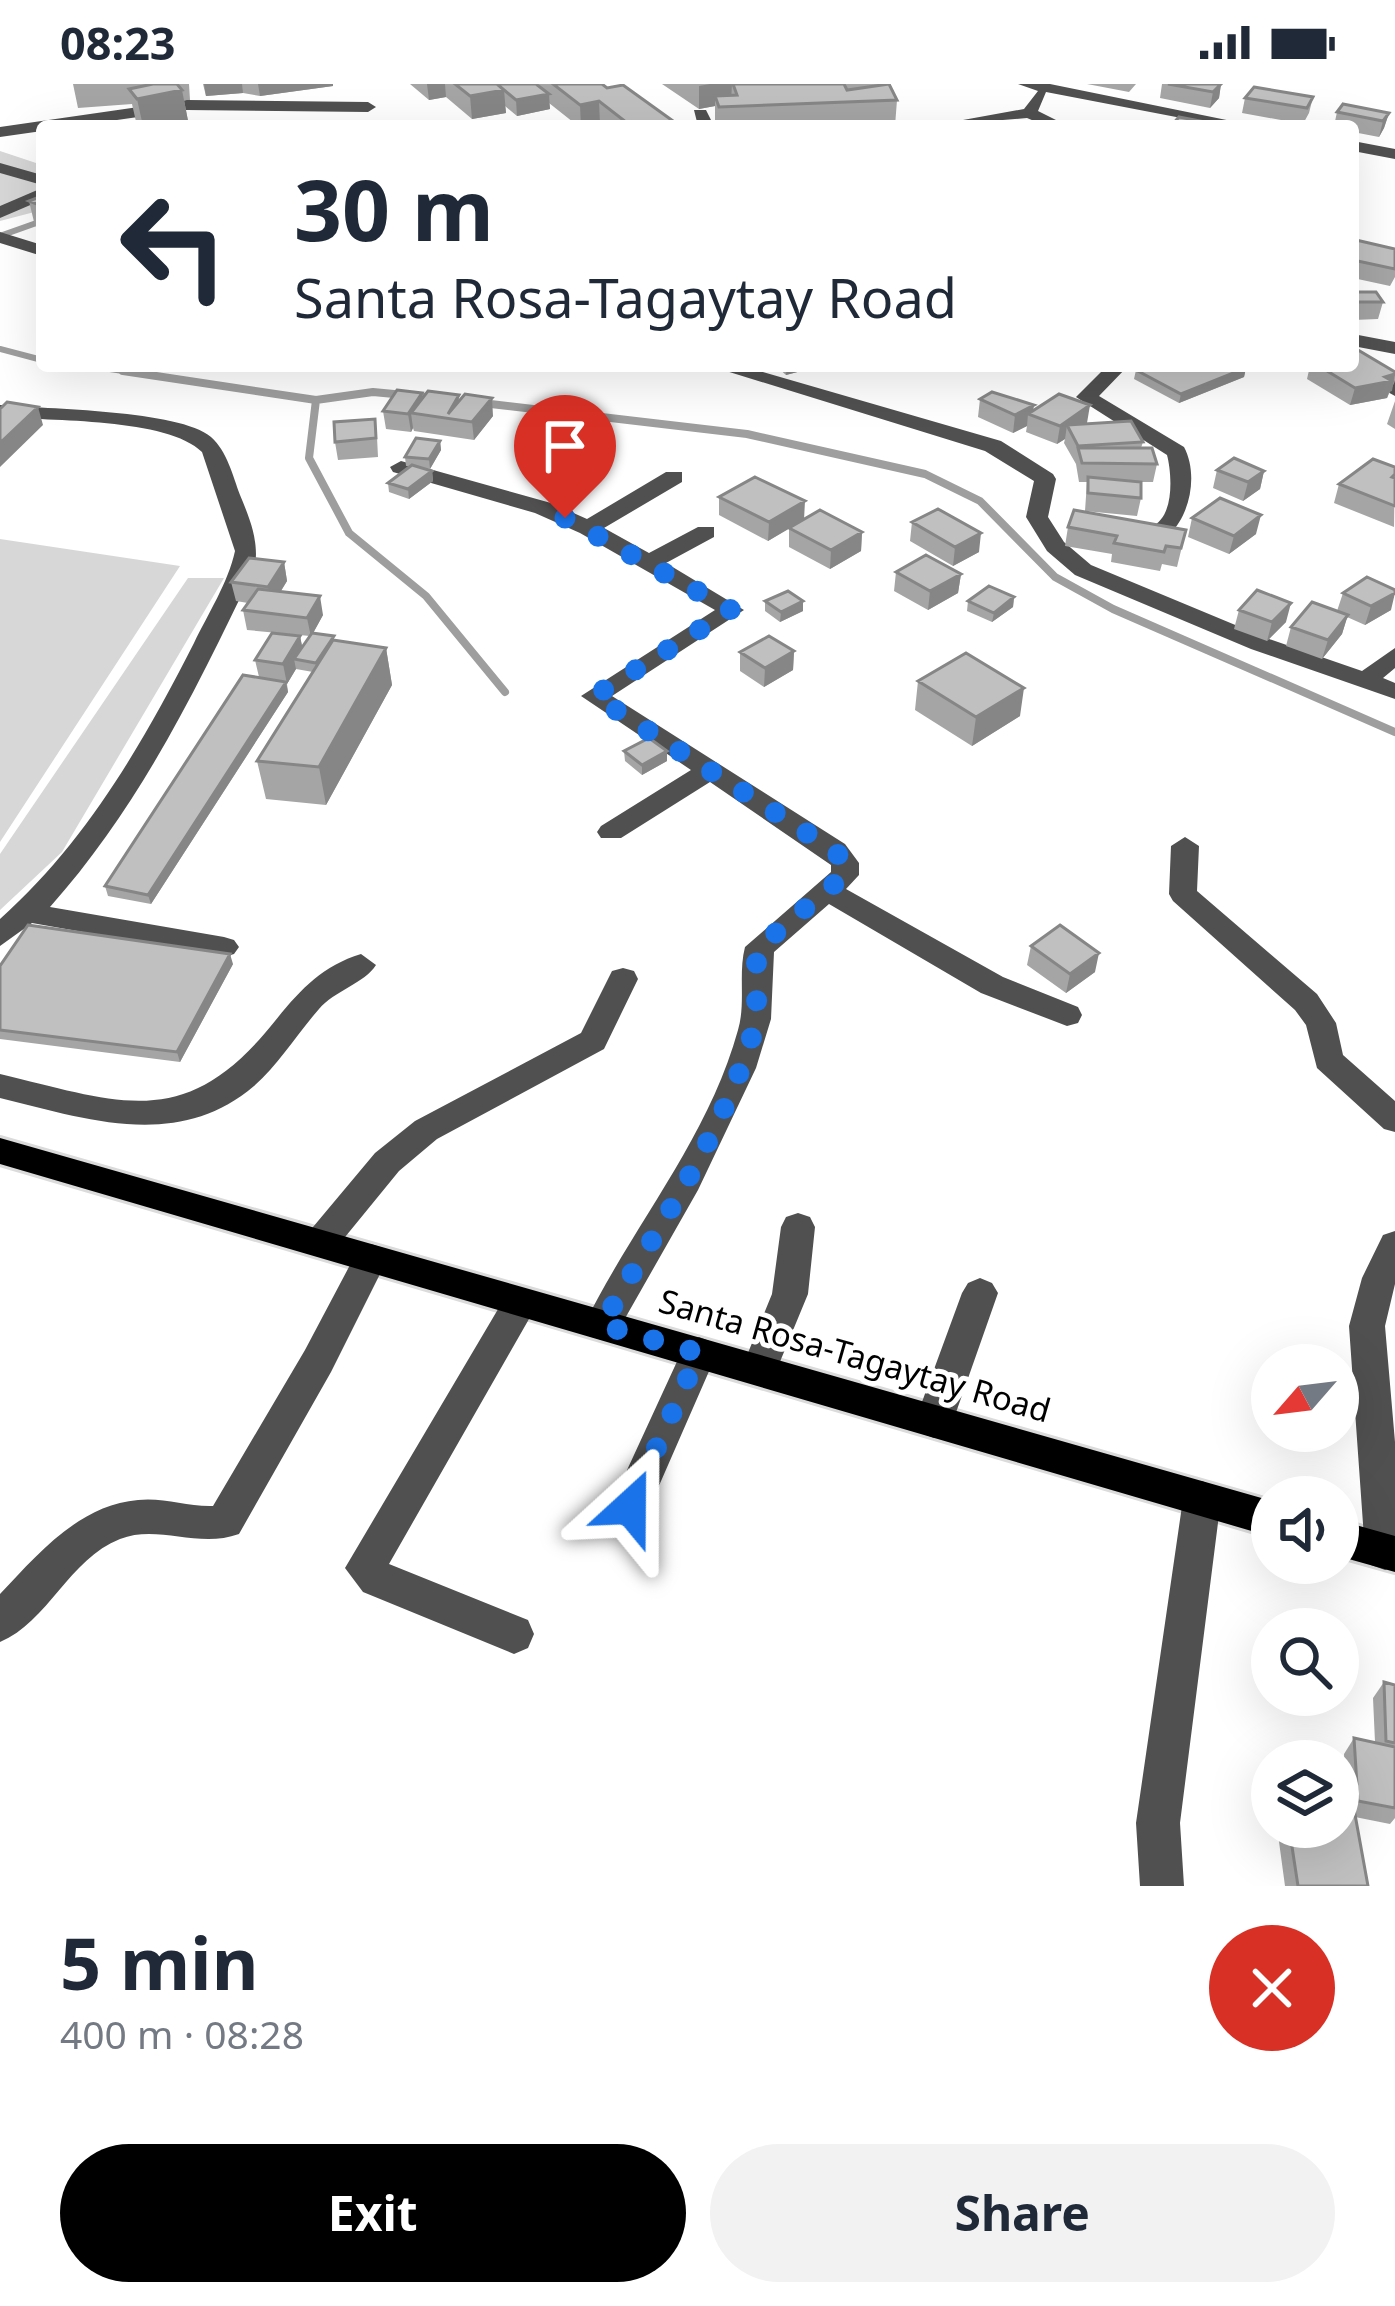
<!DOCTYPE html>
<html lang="en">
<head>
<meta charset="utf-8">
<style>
	:root { --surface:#fff; --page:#f2f2f3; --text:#1f2937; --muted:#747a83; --accent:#000 }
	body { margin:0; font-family:"Noto Sans",sans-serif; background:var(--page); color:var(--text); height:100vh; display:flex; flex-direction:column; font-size:45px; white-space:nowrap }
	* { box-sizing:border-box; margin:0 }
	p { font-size:39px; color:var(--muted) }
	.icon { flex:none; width:66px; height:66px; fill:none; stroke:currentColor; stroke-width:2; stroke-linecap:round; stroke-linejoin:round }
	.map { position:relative; height:1802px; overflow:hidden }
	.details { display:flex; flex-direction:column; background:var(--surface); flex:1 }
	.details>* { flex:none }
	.banner { position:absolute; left:36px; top:36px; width:1323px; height:252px; border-radius:12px; box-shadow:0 12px 48px #0002; background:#fff; color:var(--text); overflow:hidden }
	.needle { width:78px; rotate:242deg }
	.buttons { position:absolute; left:1251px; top:1260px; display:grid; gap:24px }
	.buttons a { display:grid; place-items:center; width:108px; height:108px; border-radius:50%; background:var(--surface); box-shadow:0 12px 48px #0002; font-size:60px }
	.pin { position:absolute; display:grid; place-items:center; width:102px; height:102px; color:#fff; margin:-123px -51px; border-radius:50% 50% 50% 0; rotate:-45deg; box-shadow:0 0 12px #0007 }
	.pin .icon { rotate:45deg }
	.me { position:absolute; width:132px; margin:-66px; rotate:24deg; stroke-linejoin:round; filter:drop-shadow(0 0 9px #0008) }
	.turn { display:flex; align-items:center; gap:42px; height:252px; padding:0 60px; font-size:54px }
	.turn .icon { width:156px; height:156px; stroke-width:2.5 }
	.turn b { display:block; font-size:84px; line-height:102px }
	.round { display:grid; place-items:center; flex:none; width:126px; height:126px; border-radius:63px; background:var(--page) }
	.overview { display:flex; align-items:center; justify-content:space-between; height:204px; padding:0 60px }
	h1 { font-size:72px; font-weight:700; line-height:90px }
	.action { display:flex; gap:24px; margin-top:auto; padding:24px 60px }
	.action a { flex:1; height:138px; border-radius:72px; background:var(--accent); color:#fff; font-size:48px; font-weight:700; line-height:138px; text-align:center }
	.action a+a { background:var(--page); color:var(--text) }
	.status { display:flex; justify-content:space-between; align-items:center; height:84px; padding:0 60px; background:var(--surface); direction:ltr }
	.status svg { height:33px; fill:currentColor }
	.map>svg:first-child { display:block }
	.green { fill:#d7d7d7 }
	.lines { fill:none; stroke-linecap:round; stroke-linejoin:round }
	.stream-far1 { stroke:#9e9e9e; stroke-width:6 }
	.stream { stroke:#9e9e9e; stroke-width:8 }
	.major-casing { stroke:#dbdbdb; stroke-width:6 }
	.minor { fill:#505050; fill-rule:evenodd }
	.major { fill:#000; fill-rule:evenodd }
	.wall { fill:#a5a5a5 }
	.shaded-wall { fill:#868686 }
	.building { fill:#c0c0c0; stroke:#868686; stroke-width:3 }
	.route { stroke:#1a73e8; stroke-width:21; stroke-dasharray:0 37.8 }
	.labels { text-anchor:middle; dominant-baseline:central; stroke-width:10; stroke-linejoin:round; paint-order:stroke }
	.street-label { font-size:33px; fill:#000; stroke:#fff }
</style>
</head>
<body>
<div class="status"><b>08:23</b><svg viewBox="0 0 49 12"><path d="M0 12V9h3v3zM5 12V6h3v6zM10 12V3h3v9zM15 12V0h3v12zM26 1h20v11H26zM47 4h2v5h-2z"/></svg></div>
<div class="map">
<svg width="1395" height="1802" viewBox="0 0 1395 1802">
	<rect width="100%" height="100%" fill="#fff"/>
	<path class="green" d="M0,67l42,14v45l-42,11z
		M0,455l180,27 -180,276z
		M188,494h36l-162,274 -62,58v-56z"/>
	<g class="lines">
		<path class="stream-far1" d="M0,152l42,-15
			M0,265l42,11
			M90,282l53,8"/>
		<path class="stream" d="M123,287l193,29 57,-8 63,6
			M316,316l-7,58 40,75 77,63 79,96
			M482,319l265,31 178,40 55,27 75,76 58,32 282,123"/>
		<g class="major-casing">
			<path id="major" d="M0,1054l1272,363v36l-1272,-373z
				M1338,1436l57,16v36l-57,-16z"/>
		</g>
		<path class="minor" d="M1018,0h32l206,42h-33l-177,-34 -8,19 30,15h-22l-19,-8 -97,8 94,-17 14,-18z
			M187,16l181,2 8,5 -8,5 -181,-2 -112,16h-33v5l-42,6v-10z
			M694,26h12l8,16h-16z
			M1353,57l42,8v10l-42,-8z
			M0,79l42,12v10l-42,-12z
			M42,104v12l-42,18v-12z
			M0,148l42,13v11l-42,-13z
			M1353,250l42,8v12l-42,-8z
			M1353,275l42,22v15l-49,-27 -2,-3h9z
			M710,282h32l259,75 52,33 3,5 -8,38 16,25 27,23 178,74 93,32 33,-23v20l-12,10 12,5v16l-144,-50 -176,-74 -28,-24 -21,-34 8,-36 -49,-30z
			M1107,282h21l-29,30 85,51c24,45 -15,127 -66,86l3,-5c9,-2 21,2 29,-1 25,-8 22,-53 17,-72l-91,-58z
			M0,321c46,4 180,5 211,32 16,14 22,39 29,58 10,24 19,46 15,72 -58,121 -115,239 -205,340l174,30 10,3 5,7 -5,7 -10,3 -192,-34 -32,23v-27c86,-77 142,-174 194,-276 14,-29 34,-60 41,-92l-33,-99c-34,-34 -152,-31 -202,-35z
			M401,377l150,42 36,16 79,-47h16v10l-78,46 45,25 49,-26h16v10l-48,26 78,47 -132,86 233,148 14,19v12l-13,14 157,88 75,30 4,8 -4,8 -11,3 -86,-33 -152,-89 -55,48 -3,67 -15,49 -58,122 -83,146 -13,4 -13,-4 -5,-11c49,-100 124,-186 154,-295 8,-27 0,-56 7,-83l86,-75v-7l-121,-83 -89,56h-20l-4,-6 4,-6 90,-56 -110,-74 134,-86 -135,-77 -45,-20 -142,-41 -3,-5z
			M1185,753l14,9 -2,45 120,103 19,29 7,32 52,46v31l-11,-3 -67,-61 -11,-43 -11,-15 -122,-109 -4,-7 2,-48z
			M361,870l15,11c-11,18 -42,26 -57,44 -22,25 -40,55 -65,77 -76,65 -168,33 -254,12v-24c122,29 186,59 275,-53 25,-31 47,-55 86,-67z
			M623,884l11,3 4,8 -34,70 -167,90 -38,32 -67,82 -12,4 -12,-4 -5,-10 5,-10 67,-80 40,-32 166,-88 31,-62z
			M798,1129l12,4 5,10 -7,67 -36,87 -13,5 -13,-5 -5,-11 31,-76 9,-67 5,-10z
			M1395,1147v53l-10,42 10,116v125l-10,3 -14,-5 -6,-13 -16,-226 13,-48 21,-43z
			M371,1160l12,4 5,10 -57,114 -92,162c-41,15 -81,-10 -119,5 -51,20 -72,83 -120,103v-48c38,-40 79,-89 138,-94 25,-3 50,7 75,6l92,-156 54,-102z
			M980,1194l12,5 6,10 -45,128 -6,12 -13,5 -13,-5 -6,-12 47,-128 6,-10z
			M519,1206l12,4 6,11 -148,259 139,56 6,14 -6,14 -14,6 -151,-62 -18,-24 162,-274z
			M699,1253l13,5 5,11 -73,167 -14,5 -14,-5 -5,-13 5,-13 70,-152z
			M1202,1397l14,6 5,12 -41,324 4,63h-44l-4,-63 47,-324 5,-12z"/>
		<use href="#major" class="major"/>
	</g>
	<path class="wall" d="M73,0h116l1,16h-6l5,26h-52l-5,-22 -54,4z
		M203,0h130v2l-73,10 -17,-3 -37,3z
		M410,0h126l3,2 -1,-2h64l71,42h-71l-2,-2 -22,2 -29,-23 1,6 -33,7 -12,-10 1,7 -34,6 -26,-22 -17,3z
		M662,0h223l12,16 -2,26h-180v-20l-16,3z
		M1087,0h49l-7,8z
		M1162,0h59l-2,14 -9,10 -50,-10z
		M1313,13l-4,16 -6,11 -61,-11 3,-15z
		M1337,28l52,1 -5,15 -5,9 -26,-5v-6h-19z
		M42,112v32l-7,-2 -6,-25z
		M1353,161l42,4v28l-5,9 -37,-8z
		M1353,208l30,10 -5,17 -25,1z
		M776,282h44l-34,9z
		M1310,282h43l42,6v9l-8,17 -37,7 -43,-26z
		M1246,284l-2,9 -65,26 -45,-24 2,-9z
		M422,309l1,5 36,-3v5l34,16 -19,24 -60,-9 -1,-3 -2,4 -25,-3 -3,-18z
		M980,315l54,6 -1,6 54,13 56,18 -2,6 16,16 -4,18h-12v16l-4,18 -52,-5 2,-29h-8l-3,-18 -12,-21 1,-4 -8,5 -31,-12 1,-6 -14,7 -35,-16z
		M1395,317v28l-8,-5z
		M377,353l1,20 -40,3 -3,-18z
		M440,357l1,9 -11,19 -10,-2 12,4 1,10 -24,18 -20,-7 -1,-9 22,-17h-4l-1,-9z
		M1395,383l-1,60 -60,-24 5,-19z
		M1217,386l47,1 -4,18 -17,12 -30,-13z
		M719,413l85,22 58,13 -1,19 -31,18 -41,-22v-19l-21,13 -49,-26z
		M1192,434l64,16 -27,20 -41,-17z
		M912,438l67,30 -26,14 -43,-25z
		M1068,443l118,3 -9,37 -15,-3 -2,7 -49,-9 1,-8 -47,-8z
		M284,478l3,19 -6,10 42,24 -10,18 22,7 51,8 6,37 -66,120 -60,-6 -9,-38 56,-89 -17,-3 -9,15 1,8 -137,212 -43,-8 -3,-10 154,-209 -4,-17 45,-24 2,11 8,-11 -63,-6 -4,-20 5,-7 -12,-2 -5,-19z
		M896,488l65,2 -3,19 -30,17 -34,-19z
		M1343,509l48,17 -26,15 -18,-8 -5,17 -20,25 -36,-13 5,-19 46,-16z
		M1014,513l-1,10 -21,15 -25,-11 1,-10z
		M765,517l38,10 -23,11 -15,-11z
		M1239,526l47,12 -19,19 -33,-12z
		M794,567l-1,19 -29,17 -24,-16v-19z
		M918,597l102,35 -48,30 -57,-36z
		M624,667l43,10 -25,14 -17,-14z
		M1031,862l64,26 -29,21 -39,-28z
		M233,880l-53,98 -180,-23v-73z
		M1384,1598l11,3v133l-5,6 -35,-7 13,69h-83l-8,-59h61l8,-29 -2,-44 10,-16 21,4 -2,-44z"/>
	<path class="shaded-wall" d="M204,0h38l1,9 -37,3z
		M258,0h75v2l-73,10z
		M427,0h18l1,13 -17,3z
		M710,0h22l-1,18 -16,-6v10l-16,3v-23z
		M1221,0l-2,14 -9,10 3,-16z
		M182,6l7,36h-46l-6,-27z
		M504,6l2,23 -34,6 -2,-23z
		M549,10l1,15 -33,7 -1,-16z
		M599,17l1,23 -19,2 -1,-21z
		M1389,29l-5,15 -5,9 4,-16z
		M787,282h33l-34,9z
		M1246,284l-2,9 -65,26 2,-9z
		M1395,290l-3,17 -3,1 -2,6 -37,7 5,-17z
		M422,309l2,18 -13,2 2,15 -2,4 -3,-18z
		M492,314l1,18 -19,24 -2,-18z
		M1034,321l-2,10 -4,-1 -1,12 -14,7 2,-18z
		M1090,321l-3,18 -20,2 -2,14 -8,5 3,-18z
		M38,323l5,18 -43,42v-24z
		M440,357l1,9 -11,19 -1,-10z
		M432,387l1,10 -24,18 -1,-10z
		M1264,387l-4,18 -17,12 5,-19z
		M805,417l-1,19 -36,21 1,-19z
		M1261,431l-5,19 -27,20 5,-18z
		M862,448l-1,19 -31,18 1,-19z
		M981,449l-2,19 -26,14 2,-19z
		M284,478l3,19 -15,24 -4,-18z
		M961,490l-3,19 -30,17 2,-19z
		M1395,509l-4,17 -26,15 6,-19z
		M320,512l3,19 -12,22 -4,-19z
		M1014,513l-1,10 -21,15 2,-9z
		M803,517v10l-23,11 1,-10z
		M1291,519l-5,19 -19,19 5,-19z
		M1348,531l-6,19 -20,25 6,-19z
		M300,552l4,19 -10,4 2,10 -9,15 -4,-20z
		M386,564l6,37 -66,120 -7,-38z
		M794,567l-1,19 -29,17 1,-19z
		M286,598l2,10 -137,212 -3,-9z
		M1024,604l-4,28 -48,30 4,-29z
		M667,667v10l-25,14v-10z
		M1099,869l-4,19 -29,21 4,-19z
		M230,870l3,10 -53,98 -3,-10z"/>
	<path class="building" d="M153,0h24l5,6 -45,9 -8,-10z
		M455,0h42l7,6 -34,6z
		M497,0h39l13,10 -33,6z
		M553,0h49l5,4 16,-3 50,36 -25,5h-17l-32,-25 -19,4z
		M733,0h111l3,6 42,-6 8,16 -178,7 -4,-11 22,-1z
		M1168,0h53l-8,8z
		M1254,3l59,10 -6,11 -62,-10z
		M1343,20l46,9 -6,8 -46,-9z
		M1179,33l47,9h-55z
		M42,112v10l-13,-5z
		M1356,156l39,9v20l-42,-9v-15z
		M1353,208h23l7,10h-30z
		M1353,263l42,25v2l-10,3 7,4 -37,7 -36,-22h34z
		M1146,282h97l3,2 -65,26 -45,-24z
		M397,306l25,3 -14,21 -25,-3z
		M428,307l31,4 -11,19 17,-20 27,4 -20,24 -61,-9z
		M992,308l42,13 -19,10 -35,-16z
		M1059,310l31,11 -30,21 -32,-12z
		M7,318l31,5 -38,36v-34z
		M375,335l1,19 -41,4 -1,-20z
		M1131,337l12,21 -65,4 -11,-21z
		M416,354l24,3 -11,18 -24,-2z
		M1078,364h74l5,16 -75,-1z
		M1234,374l30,13 -16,11 -31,-12z
		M1373,375l22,8v7l-3,3 3,1v28l-56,-22z
		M412,381l20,6 -24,18 -20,-6z
		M755,393l50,24 -36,21 -50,-25z
		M1088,393l53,5v16l-53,-5z
		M1220,414l41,17 -27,21 -42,-18z
		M938,425l43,24 -26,14 -43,-25z
		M820,426l42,22 -31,18 -42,-22z
		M1074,426l112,20 -5,18 -15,-2 -2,6 -50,-9 3,-7 -49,-9z
		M926,471l35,19 -31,17 -34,-19z
		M249,474l35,4 -16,25 -37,-5z
		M1367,493l28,13v3l-24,13 -28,-13z
		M989,502l25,11 -20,16 -26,-12z
		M258,505l62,7 -13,22 -64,-8z
		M1257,506l34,13 -19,19 -33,-12z
		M788,507l15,10 -22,11 -16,-11z
		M1312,518l36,13 -20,25 -37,-13z
		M272,549l28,3 -17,28 -28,-4z
		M312,549l22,3 -18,27 -22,-4z
		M769,552l25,15 -29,17 -25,-16z
		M333,556l53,8 -67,119 -62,-6z
		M966,569l58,35 -48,29 -58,-36z
		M243,591l43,7 -138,213 -43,-9z
		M649,654l18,13 -25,14 -18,-14z
		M28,841l202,29 -53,98 -177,-22v-64z
		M1060,841l39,28 -29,21 -39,-28z
		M1384,1598l11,3v58l-9,-2z
		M1354,1654l41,9v61l-37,-7z
		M1338,1713l14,1 16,88h-70l-9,-59h49z"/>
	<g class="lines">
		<path class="route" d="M565,434l166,92 -137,86 241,155 10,12v12l-85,71c-9,27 1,56 -6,83 -30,105 -99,202 -152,296l97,28 -69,154"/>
	</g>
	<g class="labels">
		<g class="street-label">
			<text transform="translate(855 1271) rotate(16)">Santa Rosa-Tagaytay Road</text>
		</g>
	</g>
</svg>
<div class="buttons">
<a><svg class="needle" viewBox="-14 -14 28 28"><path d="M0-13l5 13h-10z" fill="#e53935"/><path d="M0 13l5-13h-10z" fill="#747a83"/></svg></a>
<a><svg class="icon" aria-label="sound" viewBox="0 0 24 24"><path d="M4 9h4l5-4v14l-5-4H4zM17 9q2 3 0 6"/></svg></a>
<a><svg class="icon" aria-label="search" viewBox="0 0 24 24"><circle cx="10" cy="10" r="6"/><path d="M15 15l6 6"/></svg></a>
<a><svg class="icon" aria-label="layers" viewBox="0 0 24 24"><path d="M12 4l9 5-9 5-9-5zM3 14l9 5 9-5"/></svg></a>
</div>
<div class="pin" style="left:565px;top:434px;background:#d93025"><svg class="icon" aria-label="arrive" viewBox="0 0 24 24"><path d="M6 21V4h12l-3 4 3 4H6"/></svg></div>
<svg class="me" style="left:630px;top:1423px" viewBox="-20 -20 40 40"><path d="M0-17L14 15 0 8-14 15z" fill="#1a73e8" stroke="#fff" stroke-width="4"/></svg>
<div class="banner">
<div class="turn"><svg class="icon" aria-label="left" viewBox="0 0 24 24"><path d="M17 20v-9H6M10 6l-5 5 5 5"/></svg><div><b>30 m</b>Santa Rosa-Tagaytay Road</div></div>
</div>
</div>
<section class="details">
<div class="overview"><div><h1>5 min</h1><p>400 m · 08:28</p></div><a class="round" style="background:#d93025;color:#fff"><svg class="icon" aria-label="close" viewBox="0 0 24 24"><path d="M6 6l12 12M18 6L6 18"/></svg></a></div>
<div class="action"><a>Exit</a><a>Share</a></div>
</section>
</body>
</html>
